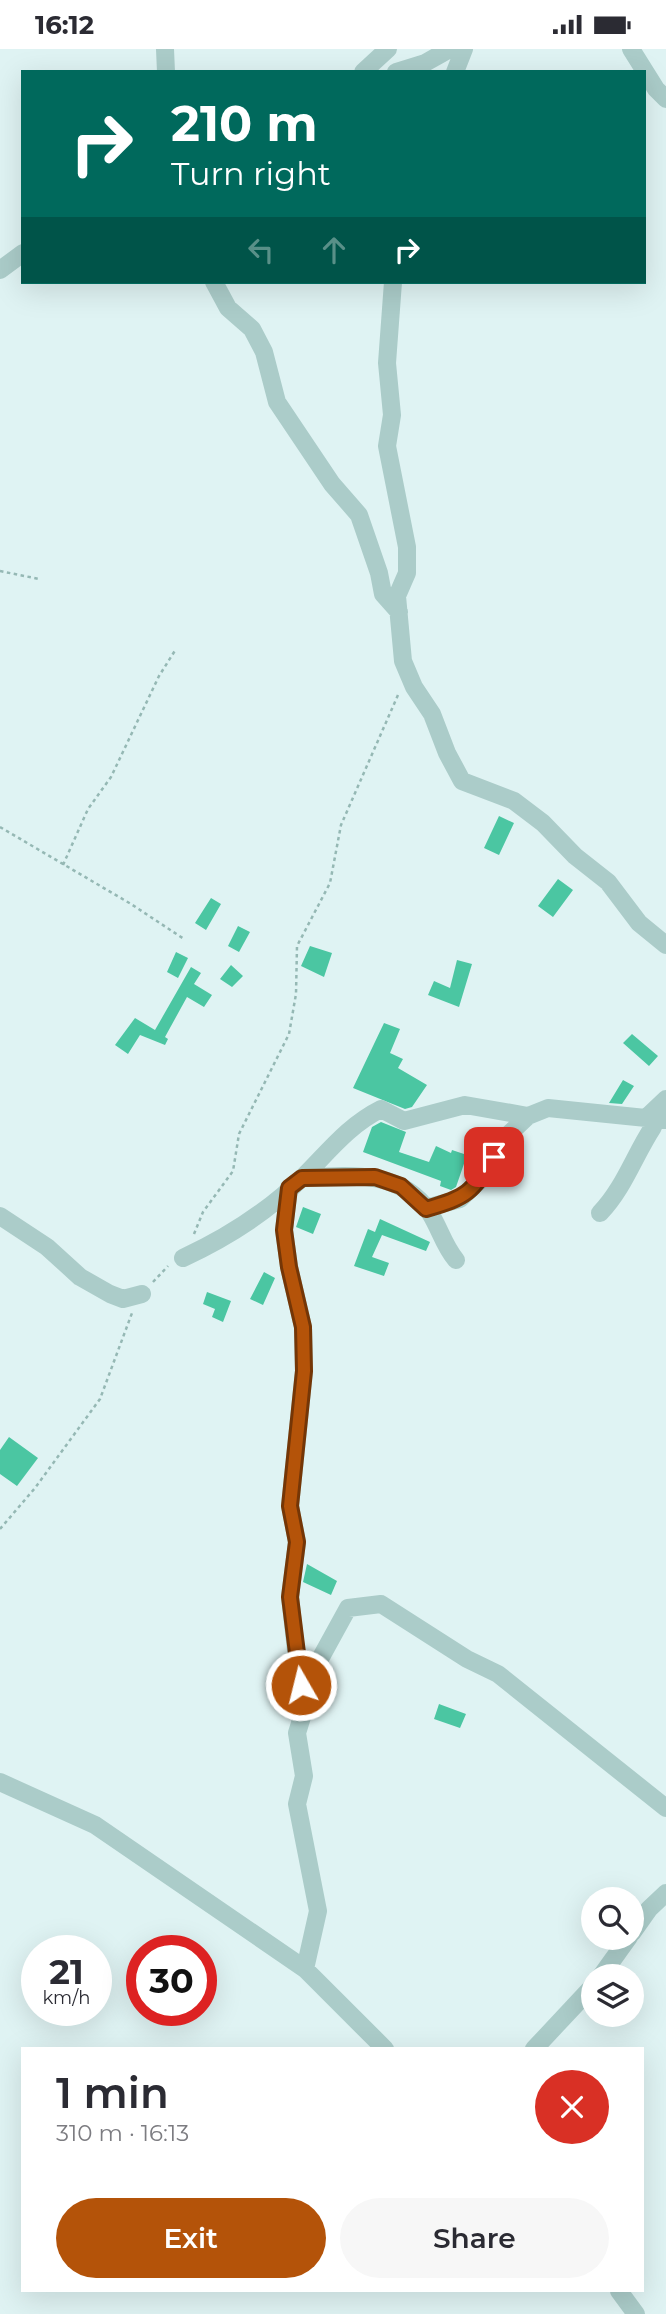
<!DOCTYPE html>
<html lang="en">
<head>
<meta charset="utf-8">
<style>
	:root { --surface:#fff; --page:#f7f7f7; --text:#2b2b33; --muted:#7c7c81; --accent:#b45309 }
	body { margin:0; font-family:Montserrat,sans-serif; background:var(--page); color:var(--text); height:100vh; display:flex; flex-direction:column; font-size:26px; white-space:nowrap }
	* { box-sizing:border-box; margin:0 }
	p { font-size:23px; color:var(--muted) }
	.icon { flex:none; width:38px; height:38px; fill:none; stroke:currentColor; stroke-width:2; stroke-linecap:round; stroke-linejoin:round }
	.map { position:relative; flex:1; overflow:hidden }
	.panel { position:absolute; left:21px; top:1998px; width:623px; height:245px; display:flex; flex-direction:column; background:var(--surface); border-radius:0px; box-shadow:0 7px 28px #0002 }
	.panel>* { flex:none }
	.guide { position:absolute; left:21px; top:21px; width:625px; height:214px; border-radius:0px; box-shadow:0 7px 28px #0002; background:#00695c; color:#fff; overflow:hidden }
	.buttons { position:absolute; left:581px; top:1838px; display:grid; gap:14px }
	.buttons a { display:grid; place-items:center; width:63px; height:63px; border-radius:50%; background:var(--surface); box-shadow:0 7px 28px #0002; font-size:35px }
	.speed { position:absolute; left:21px; top:1886px; display:flex; gap:14px; font-size:35px; font-weight:700; text-align:center }
	.speed>* { display:grid; place-content:center; width:91px; height:91px; border-radius:50%; background:var(--surface); box-shadow:0 7px 28px #0002; line-height:1 }
	.speed small { font-size:18px; font-weight:400 }
	.speed .limit { border:10px solid #d22; background:#fff; color:#111 }
	.pin { position:absolute; display:grid; place-items:center; width:60px; height:60px; color:#fff; margin:-30px; border-radius:14px; box-shadow:0 4px 10px #0006 }
	.me { position:absolute; width:77px; margin:-38px; rotate:352deg; stroke-linejoin:round; filter:drop-shadow(0 0 5px #0008) }
	.turn { display:flex; align-items:center; gap:24px; height:147px; padding:0 35px; font-size:32px }
	.turn .icon { width:91px; height:91px; stroke-width:2.5 }
	.turn b { display:block; font-size:49px; line-height:60px }
	.lanes { display:flex; align-items:center; height:66px; padding:0 35px; background:#0003; justify-content:center; gap:35px; direction:ltr }
	.lanes .off { opacity:.35 }
	.round { display:grid; place-items:center; flex:none; width:74px; height:74px; border-radius:37px; background:var(--page) }
	.head { display:flex; align-items:center; justify-content:space-between; height:119px; padding:0 35px }
	h1 { font-size:42px; font-weight:600; line-height:52px }
	.button { display:flex; gap:14px; margin-top:auto; padding:14px 35px }
	.button a { flex:1; height:80px; border-radius:42px; background:var(--accent); color:#fff; font-size:28px; font-weight:600; line-height:80px; text-align:center }
	.button a+a { background:var(--page); color:var(--text) }
	.status { display:flex; justify-content:space-between; align-items:center; height:49px; padding:0 35px; background:var(--surface); direction:ltr }
	.status svg { height:19px; fill:currentColor }
	.map>svg:first-child { display:block }
	.building { fill:#4bc6a2 }
	.lines { fill:none; stroke-linecap:round; stroke-linejoin:round }
	.path { stroke:#95b8b4; stroke-width:2.5; stroke-dasharray:3.5 3.5; stroke-linecap:butt }
	.minor { stroke:#abccc9; stroke-width:18 }
	.route-casing { stroke:#753606; stroke-width:18 }
	.route { stroke:#b45309; stroke-width:12 }
</style>
</head>
<body>
<div class="status"><b>16:12</b><svg viewBox="0 0 49 12"><path d="M0 12V9h3v3zM5 12V6h3v6zM10 12V3h3v9zM15 12V0h3v12zM26 1h20v11H26zM47 4h2v5h-2z"/></svg></div>
<div class="map">
<svg width="666" height="2265" viewBox="0 0 666 2265">
	<rect width="100%" height="100%" fill="#dff3f3"/>
	<path class="building" d="M499,767l15,7 -15,32 -15,-7z
		M558,830l15,11 -20,27 -15,-11z
		M211,849l10,6 -15,26 -11,-7z
		M238,877l12,6 -11,20 -11,-6z
		M310,897l22,7 -8,24 -23,-11z
		M176,903l12,6 -10,20 -11,-6z
		M457,911l15,4 -13,43 -31,-12 6,-14 16,7z
		M231,916l12,11 -11,11 -12,-8z
		M191,918l10,6 -7,11 18,11 -8,12 -17,-10 -22,40 3,2 -3,6 -25,-10 -12,19 -13,-9 20,-27 20,12z
		M384,974l16,6 -10,24 13,6 -5,9 29,17 -15,22 -7,2 -52,-21z
		M632,985l26,22 -9,10 -26,-23z
		M623,1031l11,6 -12,18 -13,-1z
		M381,1073l25,10 -7,20 30,10 7,-16 15,7 1,-3 15,5 -11,32 -5,3 -11,-4 1,-5 -78,-29 9,-25z
		M303,1158l18,7 -8,20 -17,-7z
		M380,1170l50,23 -4,9 -44,-16 -10,22 17,6 -5,13 -30,-10 14,-37 7,3z
		M264,1223l11,6 -12,27 -13,-6z
		M207,1243l24,9 -8,21 -11,-5 3,-8 -12,-5z
		M9,1388l29,21 -21,28 -17,-12v-24z
		M307,1515l30,17 -6,14 -28,-13z
		M439,1655l27,10 -6,14 -26,-9z"/>
	<g class="lines">
		<path class="path" d="M0,522l39,8
			M0,778l131,77 53,35
			M63,816l25,-56 23,-32 48,-101 17,-27
			M194,1185l9,-22 30,-41 6,-37 50,-100 7,-40 1,-48 33,-63 11,-58 57,-130
			M153,1233l15,-16
			M0,1480l35,-41 65,-89 32,-86"/>
		<path class="minor" d="M165,0l1,23
			M631,0l25,40 10,10
			M363,23l25,-23
			M396,23l29,-9 25,-14
			M455,23l9,-23
			M0,221l23,-17
			M214,233l14,26 24,21 12,23 13,50 55,82 27,31 20,58 4,21 16,18
			M393,233l-6,81 5,52 -5,31 20,101v26l-10,23 6,65 11,26 18,27 15,39 15,28 52,20 29,22 32,33 33,26 31,41 27,22
			M302,1129c46,-3 99,-9 128,35 10,16 14,33 26,47
			M289,1139l-5,42 5,37 14,60 1,44 -14,135 7,36 -7,55 7,62 10,42
			M426,1159l34,-9 20,-19 29,-46 19,-18
			M600,1164c24,-25 34,-57 53,-86l-6,-10 19,-18
			M0,1167l47,31 33,30 30,17 13,5 19,-5
			M183,1209c43,-20 87,-48 121,-82 25,-25 45,-51 77,-67l23,12 61,-16 63,11 20,-8 118,12
			M0,1733l95,43 210,144 80,80
			M632,1884l17,-24 17,-16
			M305,1920l13,-58 -21,-107 7,-28 -7,-43 23,-74 28,-51 33,-4 86,55 31,15 168,134
			M601,1927l28,-39
			M534,2000l59,-63
			M619,2242l17,23"/>
	</g>
	<g class="lines">
		<g class="route-casing">
			<path id="route" d="M301,1636l-11,-88 7,-55 -7,-36 14,-135 -1,-44 -14,-60 -5,-37 5,-42 13,-10 73,-1 26,9 25,23c42,-12 45,-16 68,-52"/>
		</g>
		<use href="#route" class="route"/>
	</g>
</svg>
<div class="buttons">
<a><svg class="icon" aria-label="search" viewBox="0 0 24 24"><circle cx="10" cy="10" r="6"/><path d="M15 15l6 6"/></svg></a>
<a><svg class="icon" aria-label="layers" viewBox="0 0 24 24"><path d="M12 4l9 5-9 5-9-5zM3 14l9 5 9-5"/></svg></a>
</div>
<div class="speed"><div>21<small>km/h</small></div><div class="limit">30</div></div>
<div class="pin" style="left:494px;top:1108px;background:#d93025"><svg class="icon" aria-label="arrive" viewBox="0 0 24 24"><path d="M6 21V4h12l-3 4 3 4H6"/></svg></div>
<svg class="me" style="left:301px;top:1636px" viewBox="-20 -20 40 40"><circle r="17" fill="#b45309" stroke="#fff" stroke-width="3"/><path d="M0-11L8 9 0 5-8 9z" fill="#fff"/></svg>
<div class="guide">
<div class="turn"><svg class="icon" aria-label="right" viewBox="0 0 24 24"><path d="M7 20v-9h11M14 6l5 5-5 5"/></svg><div><b>210 m</b>Turn right</div></div>
<div class="lanes"><svg class="icon off" aria-label="left" viewBox="0 0 24 24"><path d="M17 20v-9H6M10 6l-5 5 5 5"/></svg><svg class="icon off" aria-label="ahead" viewBox="0 0 24 24"><path d="M12 20V5M6 11l6-6 6 6"/></svg><svg class="icon" aria-label="right" viewBox="0 0 24 24"><path d="M7 20v-9h11M14 6l5 5-5 5"/></svg></div>
</div>
<section class="panel">
<div class="head"><div><h1>1 min</h1><p>310 m · 16:13</p></div><a class="round" style="background:#d93025;color:#fff"><svg class="icon" aria-label="close" viewBox="0 0 24 24"><path d="M6 6l12 12M18 6L6 18"/></svg></a></div>
<div class="button"><a>Exit</a><a>Share</a></div>
</section>
</div>
</body>
</html>
